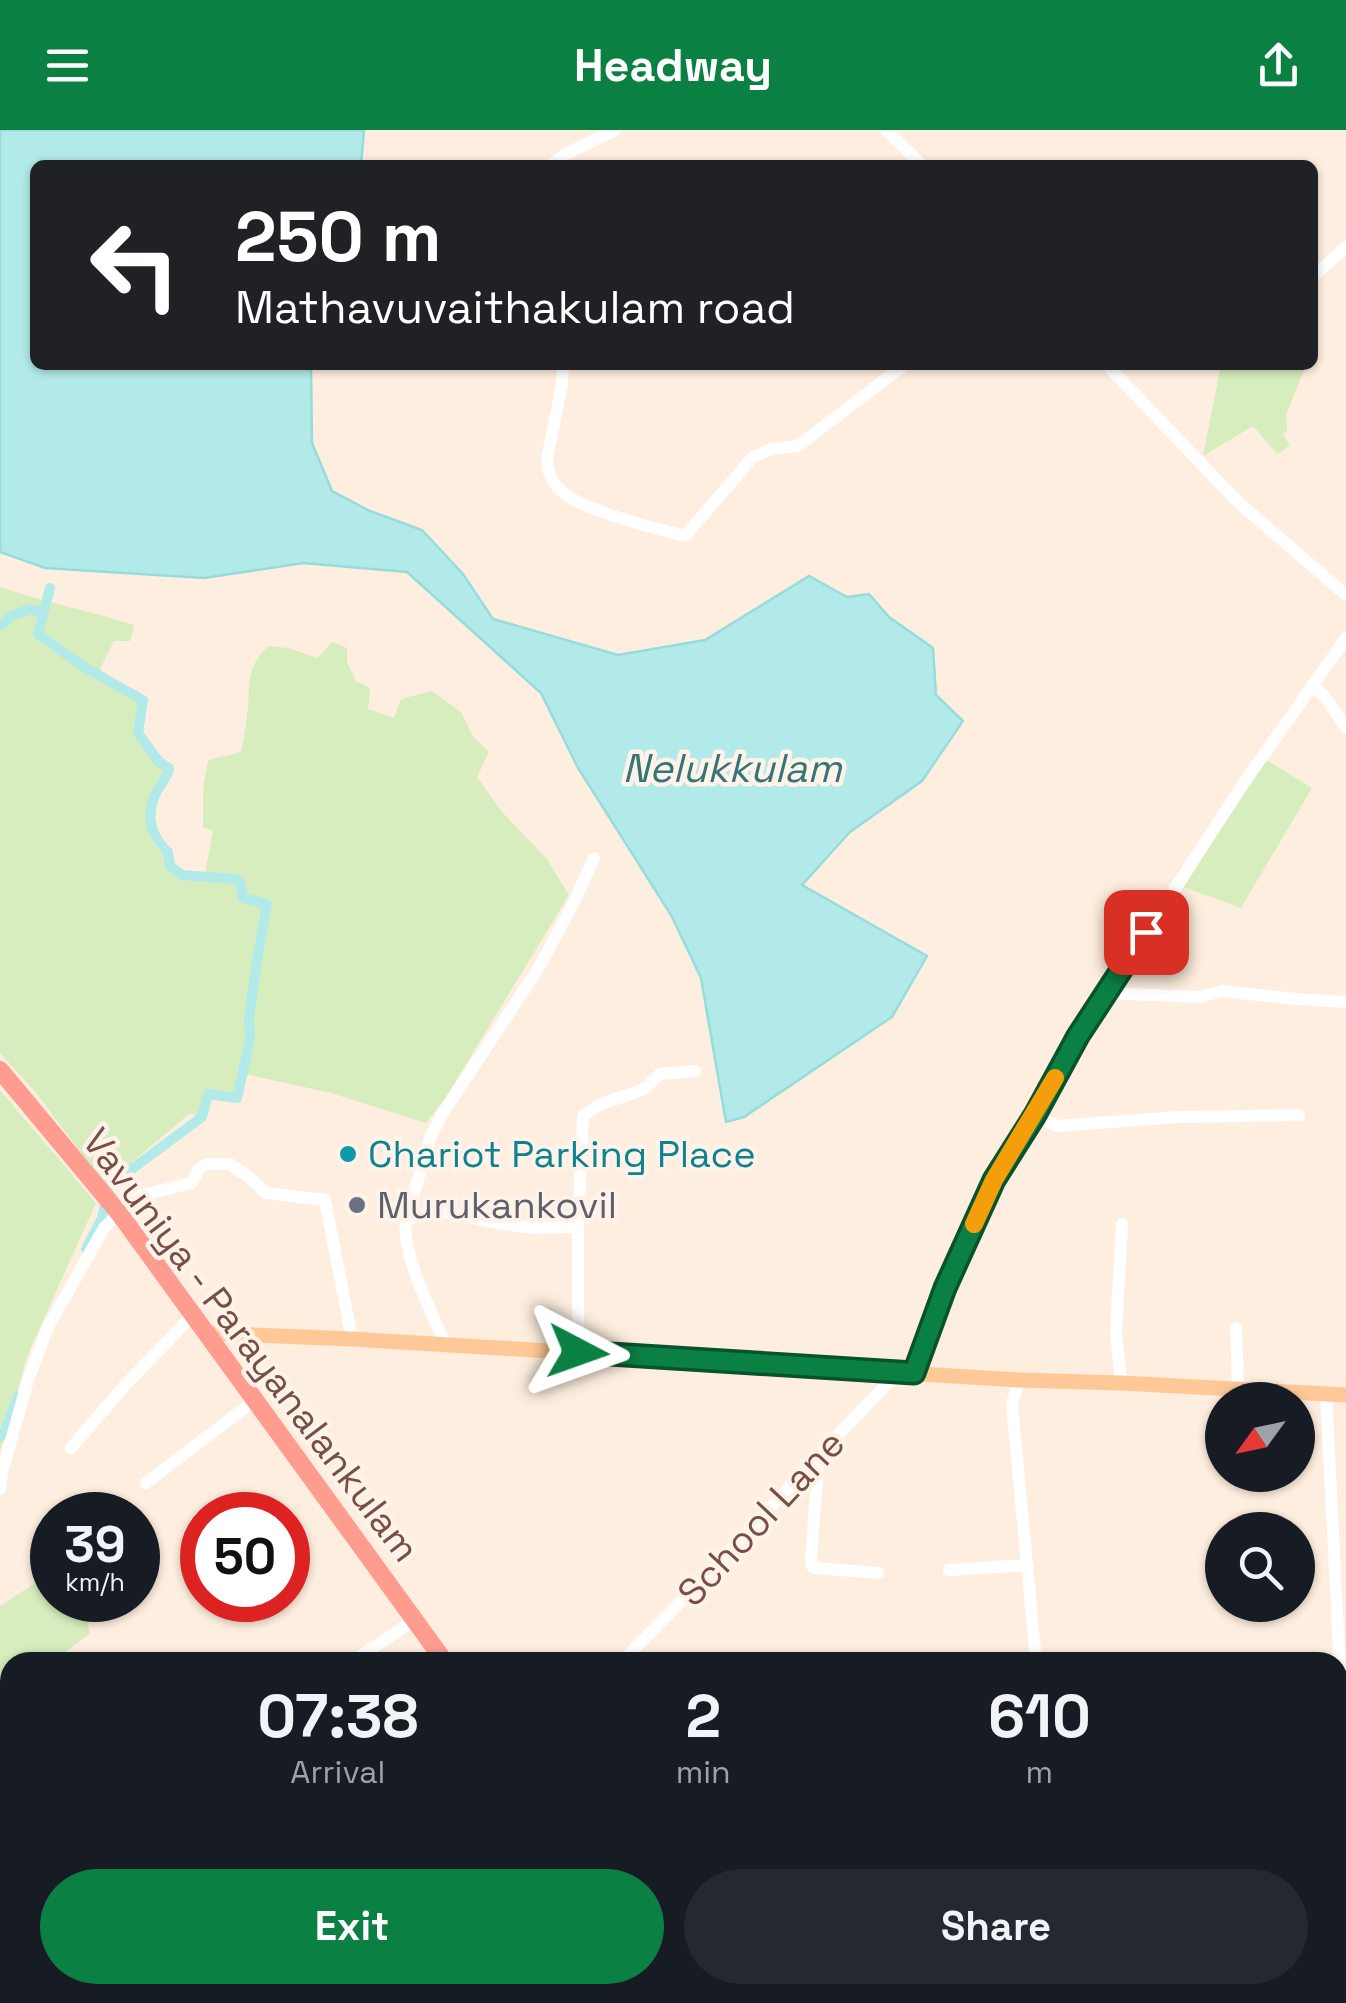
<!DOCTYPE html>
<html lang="en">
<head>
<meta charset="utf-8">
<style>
	:root { --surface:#171b24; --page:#242831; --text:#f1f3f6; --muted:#9ea1a6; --accent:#0b8043 }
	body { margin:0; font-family:"Space Grotesk",sans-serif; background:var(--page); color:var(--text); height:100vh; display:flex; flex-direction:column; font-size:38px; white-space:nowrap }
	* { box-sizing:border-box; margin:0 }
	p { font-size:32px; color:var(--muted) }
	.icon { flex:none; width:55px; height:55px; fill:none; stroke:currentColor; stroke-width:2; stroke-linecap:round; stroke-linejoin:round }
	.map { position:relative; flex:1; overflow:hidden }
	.details { position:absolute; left:0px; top:1522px; width:1348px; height:352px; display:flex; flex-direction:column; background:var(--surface); border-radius:30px 30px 0 0; box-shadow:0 2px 8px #0004 }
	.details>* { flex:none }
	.top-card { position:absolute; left:30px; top:30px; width:1288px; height:210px; border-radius:15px; box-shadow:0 2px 8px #0004; background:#202124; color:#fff; overflow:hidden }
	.needle { width:65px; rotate:237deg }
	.controls { position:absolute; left:1205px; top:1252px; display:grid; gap:20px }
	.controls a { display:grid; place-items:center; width:110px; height:110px; border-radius:50%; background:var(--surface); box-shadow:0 2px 8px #0004; font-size:50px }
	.speed { position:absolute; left:30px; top:1362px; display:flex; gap:20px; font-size:50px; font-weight:700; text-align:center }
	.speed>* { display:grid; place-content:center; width:130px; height:130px; border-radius:50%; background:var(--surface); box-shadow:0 2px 8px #0004; line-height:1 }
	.speed small { font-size:25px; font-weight:400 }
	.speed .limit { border:15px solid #d22; background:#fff; color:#111 }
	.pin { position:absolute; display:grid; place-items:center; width:85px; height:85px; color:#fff; margin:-42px; border-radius:20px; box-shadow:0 5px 15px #0006 }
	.me { position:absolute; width:110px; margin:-55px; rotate:94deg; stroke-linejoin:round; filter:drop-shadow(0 0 8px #0008) }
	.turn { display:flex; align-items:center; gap:35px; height:210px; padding:0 40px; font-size:45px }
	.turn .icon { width:130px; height:130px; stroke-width:2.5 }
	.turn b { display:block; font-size:70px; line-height:85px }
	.eta { display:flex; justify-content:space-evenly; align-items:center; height:170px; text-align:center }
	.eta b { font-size:60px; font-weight:800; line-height:70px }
	.primary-button { display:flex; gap:20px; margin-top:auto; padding:20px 40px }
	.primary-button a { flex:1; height:115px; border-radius:60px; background:var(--accent); color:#fff; font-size:40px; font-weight:800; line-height:115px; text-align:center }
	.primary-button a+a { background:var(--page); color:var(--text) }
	header { display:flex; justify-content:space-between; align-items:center; height:130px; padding:0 40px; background:var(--accent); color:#fff; font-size:45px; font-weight:800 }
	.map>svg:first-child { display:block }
	.green { fill:#d7edbd }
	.water { fill:#b2eae9; stroke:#97dcdc; stroke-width:2.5 }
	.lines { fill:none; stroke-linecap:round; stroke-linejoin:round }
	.canal { stroke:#b2eae9; stroke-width:10 }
	.minor { stroke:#fff; stroke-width:12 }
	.major { stroke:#ffc896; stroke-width:15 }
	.highway { stroke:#ff9c90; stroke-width:18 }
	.route-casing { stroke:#07532c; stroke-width:25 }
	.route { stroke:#0b8043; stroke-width:18 }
	.slow { stroke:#f59e0b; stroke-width:18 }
	.culture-dot { fill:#0f9aa8; stroke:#fff2e8; stroke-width:4 }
	.worship-dot { fill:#6b7280; stroke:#fff2e8; stroke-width:4 }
	.labels { text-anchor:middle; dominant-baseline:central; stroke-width:9; stroke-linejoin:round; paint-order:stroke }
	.culture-label { font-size:38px; fill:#0d838f; stroke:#fff2e8; text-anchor:start }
	.worship-label { font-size:38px; fill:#5b616d; stroke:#fff2e8; text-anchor:start }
	.street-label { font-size:38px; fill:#774f44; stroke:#fff2e8 }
	.water-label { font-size:40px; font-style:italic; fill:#347677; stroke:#fff2e8 }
</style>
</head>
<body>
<header><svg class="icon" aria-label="menu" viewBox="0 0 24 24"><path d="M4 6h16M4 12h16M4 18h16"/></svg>Headway<svg class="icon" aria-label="share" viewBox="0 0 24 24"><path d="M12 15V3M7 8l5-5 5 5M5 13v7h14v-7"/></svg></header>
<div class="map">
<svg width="1346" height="1873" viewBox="0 0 1346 1873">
	<rect width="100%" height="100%" fill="#feeedf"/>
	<path class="green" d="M1221,235h85l-20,50 1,16 -4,3 7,12 -13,8 -24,-28 -50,30z
		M0,457c44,15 90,24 134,38l-4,16h-16l-14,28 40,32 -4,34 17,24 12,10c-11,22 -26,54 -10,77 4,4 9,7 12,11 5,6 10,13 14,20l23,2 9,-48 -10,-4v-38l5,-28c11,-6 22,-4 33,-10 2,-11 5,-22 6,-33 4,-30 -3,-49 21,-72l20,2 30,10 14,-16 15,6v14l9,19 14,7 -2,21 26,9 7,-19 31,-8 29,21 11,23 17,17 -12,25 25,35 45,47 22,36 -123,202 -20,26 -95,-30 -81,-18h-10l-6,19 -28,-2 -6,23 -11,-1 -84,71 -68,-91 -37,-41z
		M1265,629l47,29 -71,120 -57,-21z
		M0,960l96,113 -68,151 -28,96z
		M52,1442v28h30l8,33 -30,24 2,5h-52v333h74l1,8h-85v-397z"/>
	<path class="water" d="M0,0h364l-3,35h-326v200h276l1,78 20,48 38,20 52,19 41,44 30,45 125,36 87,-15 104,-64 38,21 22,-3 20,23 44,31 3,47 27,26 -41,60 -72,51 -48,53 125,71 -35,61 -148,100 -18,5 -25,-144 -30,-63 -93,-147 -37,-75 -134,-121 -104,-9 -99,15 -159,-10 -45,-16z"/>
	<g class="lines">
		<path class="canal" d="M50,458l-12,46 46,33 59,33 -5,33 21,29 10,6c-2,12 -11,18 -15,30 -8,21 -2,39 14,54l2,14 12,9 53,4 5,3 3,16 24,6 -10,57 -8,57 1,22 -13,58 -29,-4 -6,23 -93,69 -7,32 -16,31
			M0,496l11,-10 20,-7 12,4
			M0,1307l5,-6 13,-35"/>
		<path class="minor" d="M886,0l36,35
			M551,35l13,-10 51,-25
			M1312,147l34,-30
			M563,235l-1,20 -15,74c0,10 3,20 11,29 20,22 96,40 127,48l68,-79 18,-8 27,-3 106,-81
			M1107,235l133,139 106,91
			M1313,556l12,11 21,31
			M1105,863l95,4 22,-6 74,8 50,3
			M1035,985l22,11 122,-9 120,-2
			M113,1076l29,-11 50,-12 7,-15 8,-4h23l20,14 16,15 59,7 27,139
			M406,1090l34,-9 57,12 35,5 46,-1
			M1236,1198l2,61
			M445,1214c-13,-32 -44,-90 -39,-124l25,-84 10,-20 97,-147 34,-63 22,-48
			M578,1222v-125l5,-111 16,-11 45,-16 16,-15 35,-3
			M914,1243l31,-85 49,-107 41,-66 43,-79 170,-259 98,-139
			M1019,1250l-7,24 24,258
			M1121,1253l-5,-53 6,-106
			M1326,1264l20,397
			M71,1318l55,-64 66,-68
			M819,1325l-8,103 1,8 3,2 63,5
			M146,1353l108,-82
			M0,1359l2,-17 27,-95 19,-50 56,-99 15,-15
			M949,1440l79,-5
			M352,1532l62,-42
			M621,1532c96,-93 183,-195 278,-290
			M815,1865l3,8
			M1291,1865l3,8
			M665,1873l15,-8
			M860,1873l13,-8"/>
		<path class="major" d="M205,1203l147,6 667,41 102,3 225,12"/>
		<path class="highway" d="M0,940l119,143 326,449
			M685,1865l6,8"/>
	</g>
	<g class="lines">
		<g class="route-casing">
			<path id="route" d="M578,1222l336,21 31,-85 49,-108 41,-65 43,-79 68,-104"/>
		</g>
		<use href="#route" class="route"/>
		<path class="slow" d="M974,1094l20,-44 61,-102"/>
	</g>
	<circle class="culture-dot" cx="348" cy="1024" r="10"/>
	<circle class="worship-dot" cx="357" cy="1075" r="10"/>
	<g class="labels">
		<g class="culture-label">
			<text x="368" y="1024">Chariot Parking Place</text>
		</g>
		<g class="worship-label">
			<text x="377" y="1075">Murukankovil</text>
		</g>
		<g class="street-label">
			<text transform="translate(251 1215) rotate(53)">Vavuniya - Parayanalankulam</text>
			<text transform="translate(761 1388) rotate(-47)">School Lane</text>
		</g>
		<g class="water-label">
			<text x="732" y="638">Nelukkulam</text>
		</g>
	</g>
</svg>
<div class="controls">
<a><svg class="needle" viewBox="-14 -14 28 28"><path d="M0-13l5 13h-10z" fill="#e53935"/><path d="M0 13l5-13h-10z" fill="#9ea1a6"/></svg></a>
<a><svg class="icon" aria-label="search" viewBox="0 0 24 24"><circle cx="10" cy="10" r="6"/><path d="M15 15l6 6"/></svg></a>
</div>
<div class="speed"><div>39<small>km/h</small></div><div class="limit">50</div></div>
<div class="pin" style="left:1146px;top:802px;background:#d93025"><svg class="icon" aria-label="arrive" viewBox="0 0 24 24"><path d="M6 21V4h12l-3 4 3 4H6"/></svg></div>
<svg class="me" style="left:578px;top:1222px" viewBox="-20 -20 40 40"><path d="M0-17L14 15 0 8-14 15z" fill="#0b8043" stroke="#fff" stroke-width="4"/></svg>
<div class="top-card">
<div class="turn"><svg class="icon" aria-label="left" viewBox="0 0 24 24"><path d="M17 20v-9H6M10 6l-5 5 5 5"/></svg><div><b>250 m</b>Mathavuvaithakulam road</div></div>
</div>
<section class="details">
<div class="eta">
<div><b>07:38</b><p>Arrival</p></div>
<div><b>2</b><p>min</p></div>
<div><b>610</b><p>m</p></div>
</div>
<div class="primary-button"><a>Exit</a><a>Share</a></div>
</section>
</div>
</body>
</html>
